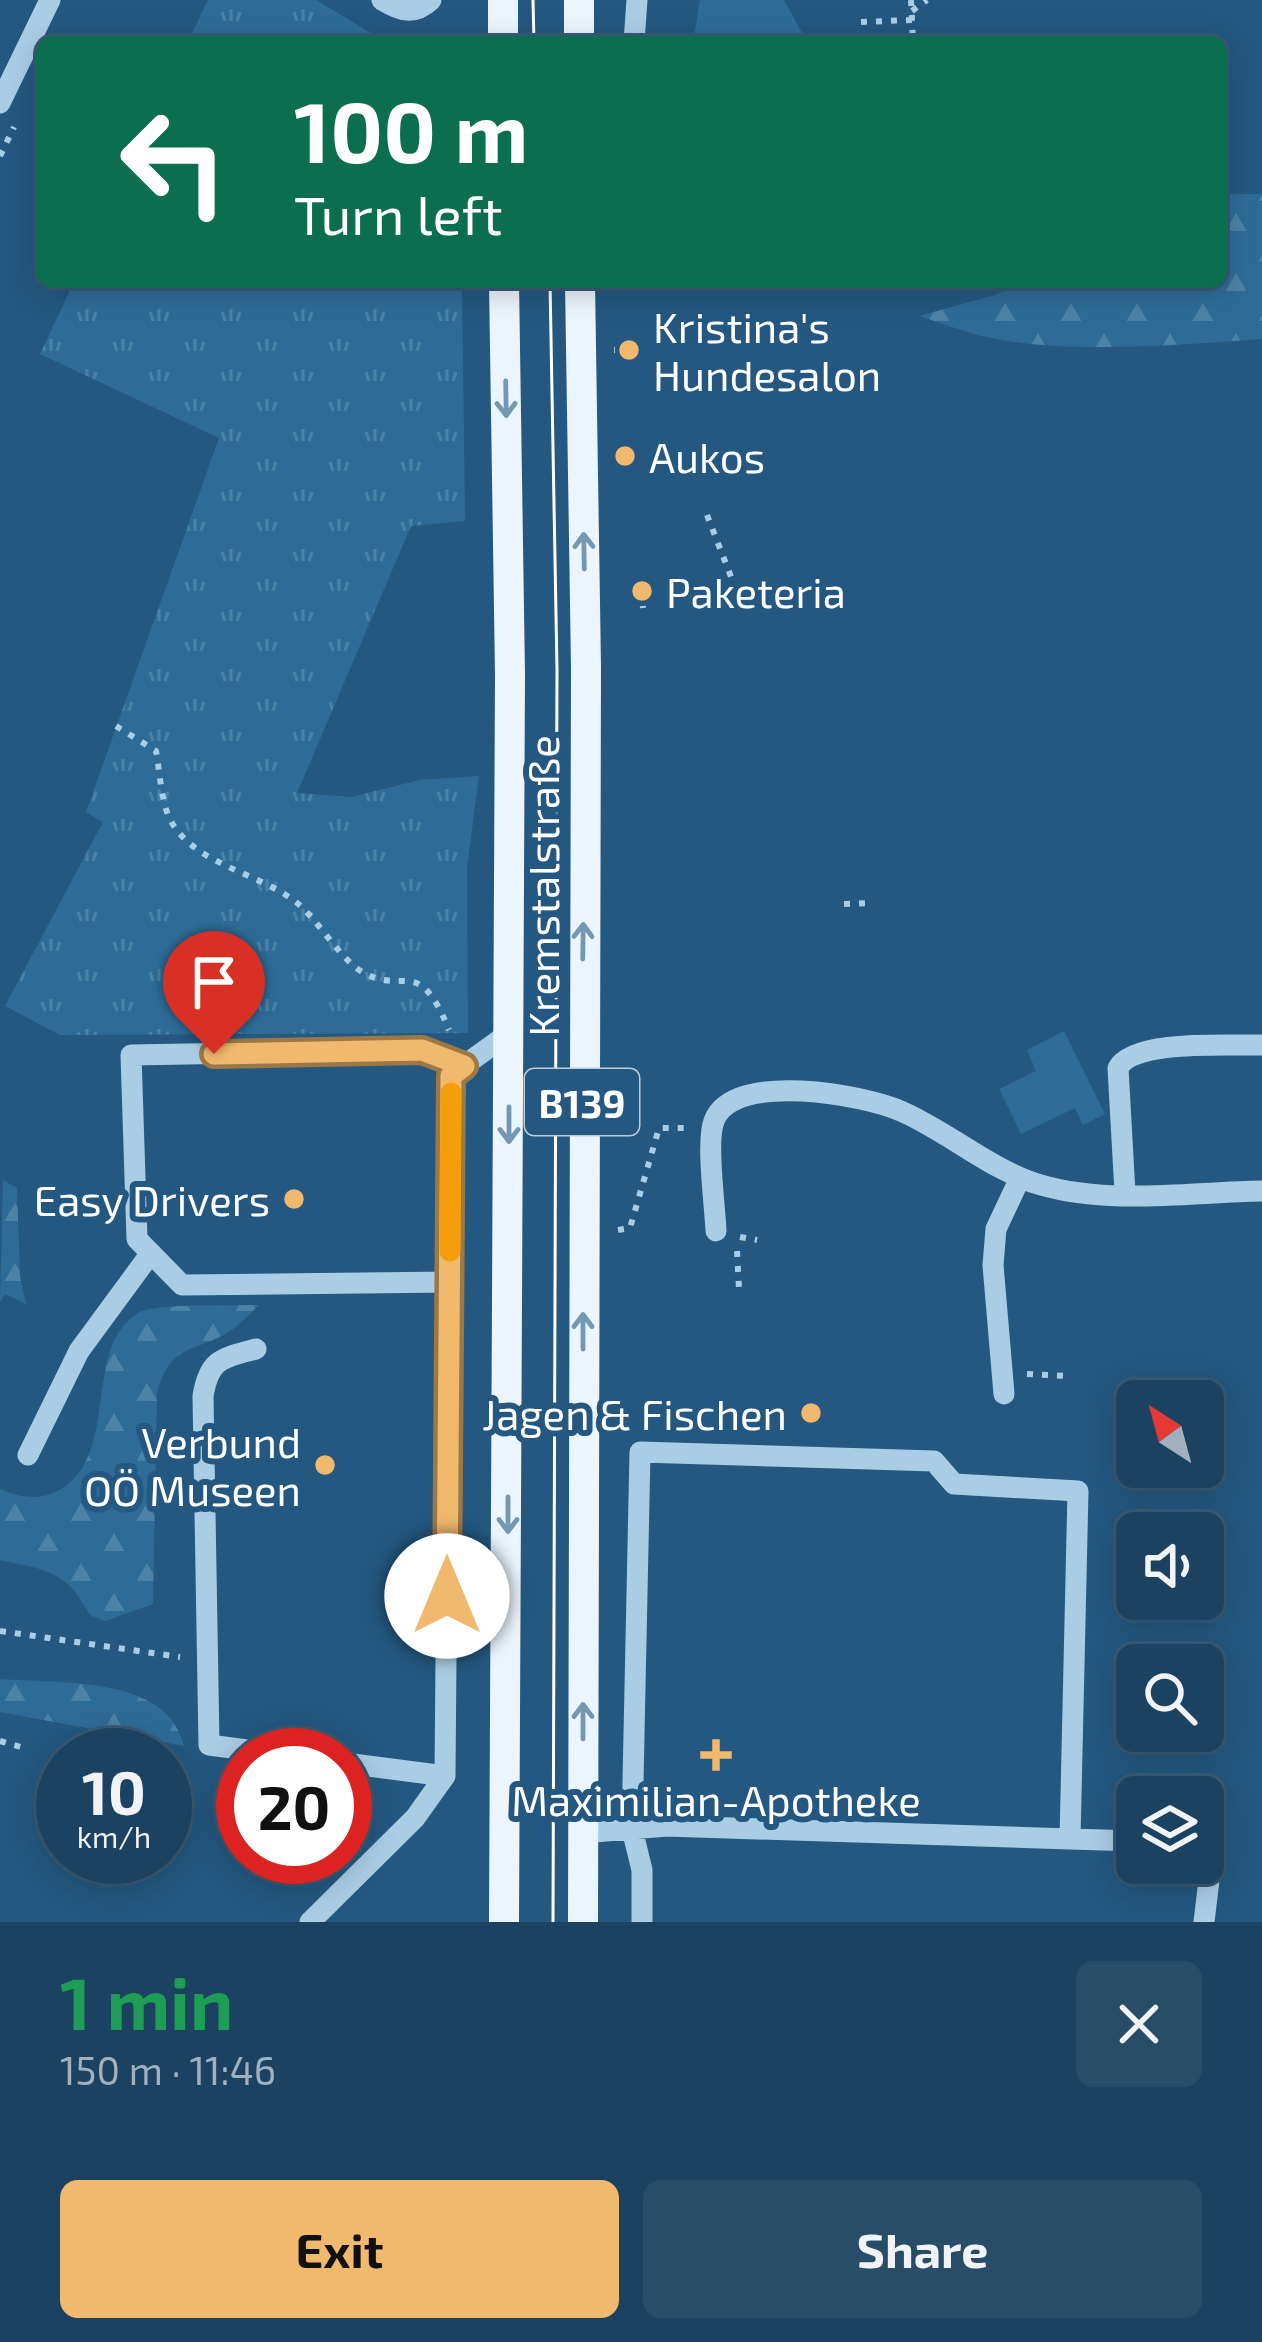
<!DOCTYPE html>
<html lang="en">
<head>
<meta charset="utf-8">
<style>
	:root { --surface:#1b4260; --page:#284d69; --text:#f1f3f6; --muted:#a0b0bd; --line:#395b75; --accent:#f1b96d }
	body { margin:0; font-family:"Exo 2",sans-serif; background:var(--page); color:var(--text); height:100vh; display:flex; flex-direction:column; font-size:45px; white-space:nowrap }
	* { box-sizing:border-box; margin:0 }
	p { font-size:39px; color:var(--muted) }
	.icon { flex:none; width:66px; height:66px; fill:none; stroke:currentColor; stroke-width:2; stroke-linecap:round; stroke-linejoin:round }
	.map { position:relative; height:1922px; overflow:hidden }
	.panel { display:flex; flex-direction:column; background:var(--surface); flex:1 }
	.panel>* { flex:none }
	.guide { position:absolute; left:36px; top:36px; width:1191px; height:252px; border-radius:18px; box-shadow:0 6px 30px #0003,0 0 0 3px var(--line); background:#0b6e4f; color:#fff; overflow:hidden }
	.needle { width:78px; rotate:324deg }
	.buttons { position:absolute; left:1116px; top:1380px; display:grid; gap:24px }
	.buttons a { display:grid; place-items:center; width:108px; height:108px; border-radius:18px; background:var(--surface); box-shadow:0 6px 30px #0003,0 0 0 3px var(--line); font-size:60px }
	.speed { position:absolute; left:36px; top:1728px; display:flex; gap:24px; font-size:60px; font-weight:700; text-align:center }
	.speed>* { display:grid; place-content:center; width:156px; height:156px; border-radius:50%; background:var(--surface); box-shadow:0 6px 30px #0003,0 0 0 3px var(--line); line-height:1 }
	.speed small { font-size:30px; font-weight:400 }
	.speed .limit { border:18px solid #d22; background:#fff; color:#111 }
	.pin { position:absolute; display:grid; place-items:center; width:102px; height:102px; color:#fff; margin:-123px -51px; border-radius:50% 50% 50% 0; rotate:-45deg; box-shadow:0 0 12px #0007 }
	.pin .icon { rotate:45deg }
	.me { position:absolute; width:132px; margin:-66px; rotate:0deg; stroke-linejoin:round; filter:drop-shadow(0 0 9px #0008) }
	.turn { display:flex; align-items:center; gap:42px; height:252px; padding:0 60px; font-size:54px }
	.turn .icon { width:156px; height:156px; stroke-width:2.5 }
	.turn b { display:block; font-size:84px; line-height:102px }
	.round { display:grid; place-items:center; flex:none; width:126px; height:126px; border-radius:18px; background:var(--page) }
	.headline { display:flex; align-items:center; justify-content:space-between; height:204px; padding:0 60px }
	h1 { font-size:72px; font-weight:700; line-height:90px; color:#1e9e55 }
	.primary-button { display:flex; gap:24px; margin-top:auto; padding:24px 60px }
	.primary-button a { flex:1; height:138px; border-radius:18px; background:var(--accent); color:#111; font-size:48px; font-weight:700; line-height:138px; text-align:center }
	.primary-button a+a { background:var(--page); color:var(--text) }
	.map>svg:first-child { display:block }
	.grass { fill:url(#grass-tufts) }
	.forest { fill:url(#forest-firs) }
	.park { fill:#2e6c97 }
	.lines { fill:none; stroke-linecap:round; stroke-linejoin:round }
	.path { stroke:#aacde6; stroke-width:6; stroke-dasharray:6 9; stroke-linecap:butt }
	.minor { stroke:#aacde6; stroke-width:21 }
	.major { stroke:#ebf5fd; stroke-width:30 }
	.tram { stroke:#fff; stroke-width:3 }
	.oneway { stroke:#7497b2 }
	.route-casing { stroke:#9d7847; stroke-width:30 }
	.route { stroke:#f1b96d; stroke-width:21 }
	.slow { stroke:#f59e0b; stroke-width:21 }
	.poi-dot { fill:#f1b96d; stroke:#245880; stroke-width:4.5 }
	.labels { text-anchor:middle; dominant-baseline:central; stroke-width:12; stroke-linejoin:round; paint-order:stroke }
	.shield { fill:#245880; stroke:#bdcdd9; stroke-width:3 }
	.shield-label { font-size:39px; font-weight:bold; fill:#fff }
	.poi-label { font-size:42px; fill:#fff; stroke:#245880; text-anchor:start }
	.street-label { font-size:42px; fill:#fff; stroke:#245880 }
</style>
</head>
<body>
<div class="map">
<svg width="1262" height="1922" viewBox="0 0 1262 1922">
	<defs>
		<pattern id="grass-tufts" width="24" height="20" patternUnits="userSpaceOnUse" patternTransform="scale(3)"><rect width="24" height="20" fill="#2e6c97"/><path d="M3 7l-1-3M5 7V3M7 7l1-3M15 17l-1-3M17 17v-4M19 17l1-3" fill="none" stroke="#4d82a7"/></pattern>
		<pattern id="forest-firs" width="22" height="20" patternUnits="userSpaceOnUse" patternTransform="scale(3)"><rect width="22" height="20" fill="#2e6c97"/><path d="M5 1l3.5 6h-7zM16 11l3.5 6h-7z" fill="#4d82a7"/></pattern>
	</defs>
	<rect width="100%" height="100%" fill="#245880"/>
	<path class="grass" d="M208,0h108l70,42h-198z
		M74,282h388l3,239 -54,5 -114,267 54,4 69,-17 59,-4 -12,91 1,166 -408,2 -55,-29 98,-184 -17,-10 133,-374 -179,-84z"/>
	<path class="forest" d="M1221,194h41v145c-81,6 -193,15 -271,-1 -25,-5 -49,-15 -72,-22l76,-21 25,-13h201z
		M3,1180l14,8 3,88 6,28 -21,-10 -5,8z
		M259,1305c-11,10 -25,26 -39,32 -35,15 -52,14 -63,56l-4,211 -48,17 -15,-6c-24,-45 -43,-45 -90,-55v-71c17,8 36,11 54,4 69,-31 26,-145 84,-180 18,-10 97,-7 121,-8z
		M0,1679c58,5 167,-5 184,67l-184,-34z"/>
	<path class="park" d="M700,0h84l23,42h-114z
		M1064,1031l41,83 -22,11 -8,-17 -54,26 -22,-45 37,-18 -9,-21z"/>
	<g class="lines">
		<path class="path" d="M911,0l2,42
			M912,11l15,-11
			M861,22l51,-2
			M0,156l14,-29
			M614,350h15
			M625,456v11
			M707,515l28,72
			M642,591l1,17
			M116,726l40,25c4,21 5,54 16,72 25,42 87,50 124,79 22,18 41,52 63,68 44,29 58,-19 90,60
			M844,904l25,-1
			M618,1230l12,-2 29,-100h26
			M740,1237l17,3
			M737,1251l2,38
			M1027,1374l39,2
			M0,1631l180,26
			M0,1741l24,7"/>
		<path class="minor" d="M382,0c18,11 32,16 49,0
			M634,42l3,-42
			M0,103l50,-103
			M1125,1193l-7,-125c16,-29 111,-22 144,-23
			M716,1231c-1,-25 -10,-90 -2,-110 19,-51 152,-26 189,-9 47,21 89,59 138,73 69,20 151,7 221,6
			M449,1282l-267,3 -45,-46 -6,-184 291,-5 42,16
			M256,1349c-34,9 -47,10 -53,47l6,349 77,10
			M1004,1394l-11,-129 3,-36 24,-51
			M28,1455l51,-104 72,-98
			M345,1763l100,13
			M582,1833l85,-7 403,13
			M1203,1863l6,17 -5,42
			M310,1922l105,-104 30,-42 6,-701 58,-42
			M642,1922v-52l-10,-41 8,-377 294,9 20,23 124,7 -8,348 67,2"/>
		<path class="major" d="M503,0v42
			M579,0v42
			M580,282l6,385 -3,1255
			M504,1922l6,-1248 -6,-392"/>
		<path class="tram" d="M533,0l1,42
			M550,282l7,388 -4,1252"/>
	</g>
	<defs><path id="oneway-shaft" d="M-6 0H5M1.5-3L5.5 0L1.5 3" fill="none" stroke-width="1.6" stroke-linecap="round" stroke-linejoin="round" transform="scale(3)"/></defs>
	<g class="oneway">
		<use href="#oneway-shaft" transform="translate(506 399) rotate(89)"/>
		<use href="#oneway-shaft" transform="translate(584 551) rotate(-91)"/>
		<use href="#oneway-shaft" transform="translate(583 941) rotate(-89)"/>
		<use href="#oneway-shaft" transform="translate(509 1125) rotate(90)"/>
		<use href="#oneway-shaft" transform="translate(583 1331) rotate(-90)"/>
		<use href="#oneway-shaft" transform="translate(508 1515) rotate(90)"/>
		<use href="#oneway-shaft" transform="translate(583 1721) rotate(-90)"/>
	</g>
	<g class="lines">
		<g class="route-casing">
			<path id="route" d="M214,1054l208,-4 42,16 -13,10 -4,520"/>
		</g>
		<use href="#route" class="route"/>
		<path class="slow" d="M450,1251l1,-158"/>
	</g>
	<g class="poi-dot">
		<circle cx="629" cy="350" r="12"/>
		<circle cx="625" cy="456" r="12"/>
		<circle cx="642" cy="591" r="12"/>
		<circle cx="294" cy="1199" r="12"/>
		<circle cx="811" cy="1413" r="12"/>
		<circle cx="325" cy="1465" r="12"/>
		<path d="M710 1737h12v12h12v12h-12v12h-12v-12h-12v-12h12z"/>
	</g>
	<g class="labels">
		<rect class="shield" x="525" y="1069" width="114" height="66" rx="9"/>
		<g class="shield-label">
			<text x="582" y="1102">B139</text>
		</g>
		<g class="poi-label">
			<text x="653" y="326">Kristina's<tspan x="653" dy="48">Hundesalon</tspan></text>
			<text x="649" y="456">Aukos</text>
			<text x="666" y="591">Paketeria</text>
			<text x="270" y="1199" text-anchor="end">Easy Drivers</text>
			<text x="787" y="1413" text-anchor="end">Jagen &amp; Fischen</text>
			<text x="301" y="1441" text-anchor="end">Verbund<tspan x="301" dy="48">OÖ Museen</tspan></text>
			<text x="716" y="1799" text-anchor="middle">Maximilian-Apotheke</text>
		</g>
		<g class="street-label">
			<text transform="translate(542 886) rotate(-90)">Kremstalstraße</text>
		</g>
	</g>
</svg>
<div class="buttons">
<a><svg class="needle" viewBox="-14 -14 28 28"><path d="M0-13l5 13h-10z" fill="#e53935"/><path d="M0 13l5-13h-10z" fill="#a0b0bd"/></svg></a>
<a><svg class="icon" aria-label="sound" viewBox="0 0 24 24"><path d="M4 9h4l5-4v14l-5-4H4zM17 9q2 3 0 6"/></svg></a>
<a><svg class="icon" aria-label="search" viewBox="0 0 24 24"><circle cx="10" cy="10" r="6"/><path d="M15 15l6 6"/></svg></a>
<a><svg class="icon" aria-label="layers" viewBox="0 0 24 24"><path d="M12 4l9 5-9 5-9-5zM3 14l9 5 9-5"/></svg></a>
</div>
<div class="speed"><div>10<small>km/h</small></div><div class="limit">20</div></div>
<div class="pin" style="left:214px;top:1054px;background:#d93025"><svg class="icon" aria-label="arrive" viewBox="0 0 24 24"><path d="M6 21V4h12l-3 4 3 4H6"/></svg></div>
<svg class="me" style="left:447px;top:1596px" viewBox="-20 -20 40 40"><circle r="19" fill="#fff"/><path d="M0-13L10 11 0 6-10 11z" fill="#f1b96d"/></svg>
<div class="guide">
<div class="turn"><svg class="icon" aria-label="left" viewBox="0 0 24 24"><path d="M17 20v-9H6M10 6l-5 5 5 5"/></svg><div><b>100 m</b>Turn left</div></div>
</div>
</div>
<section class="panel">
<div class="headline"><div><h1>1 min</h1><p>150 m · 11:46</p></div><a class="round"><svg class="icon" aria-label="close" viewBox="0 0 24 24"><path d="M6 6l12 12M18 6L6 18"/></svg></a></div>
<div class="primary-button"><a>Exit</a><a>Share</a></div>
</section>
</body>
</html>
